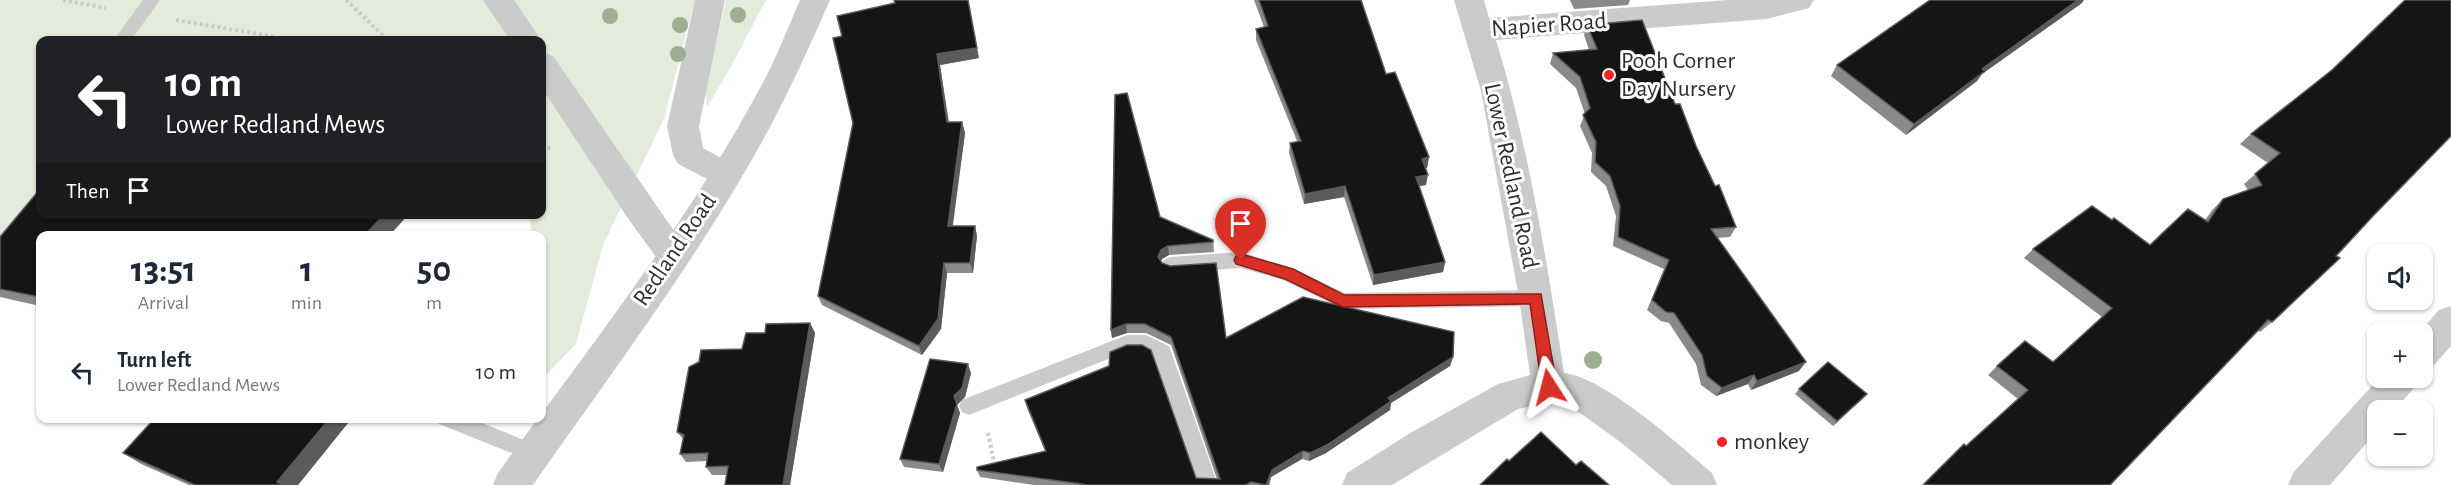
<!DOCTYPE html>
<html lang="en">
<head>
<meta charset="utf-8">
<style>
	:root { --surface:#fff; --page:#f6f6f7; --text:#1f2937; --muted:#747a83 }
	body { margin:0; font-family:"Alegreya Sans",sans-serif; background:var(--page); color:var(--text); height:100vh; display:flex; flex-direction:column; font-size:22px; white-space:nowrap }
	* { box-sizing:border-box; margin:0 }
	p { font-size:20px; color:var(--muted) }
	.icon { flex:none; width:33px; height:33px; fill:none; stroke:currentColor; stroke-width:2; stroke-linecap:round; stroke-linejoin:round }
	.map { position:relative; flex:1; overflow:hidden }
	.details { position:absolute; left:36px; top:231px; width:510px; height:192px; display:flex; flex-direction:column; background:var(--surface); border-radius:12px; box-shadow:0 2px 4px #0004 }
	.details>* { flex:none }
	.top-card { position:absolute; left:36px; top:36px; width:510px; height:183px; border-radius:12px; box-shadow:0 2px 4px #0004; background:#202124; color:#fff; overflow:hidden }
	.controls { position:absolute; left:2367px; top:244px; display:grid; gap:12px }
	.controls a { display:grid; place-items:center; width:66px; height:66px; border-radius:12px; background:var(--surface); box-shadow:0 2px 4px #0004; font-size:30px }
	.pin { position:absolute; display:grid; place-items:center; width:51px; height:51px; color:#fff; margin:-62px -26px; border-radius:50% 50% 50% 0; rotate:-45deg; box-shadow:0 0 6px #0007 }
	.pin .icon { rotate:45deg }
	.me { position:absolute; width:66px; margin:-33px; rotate:351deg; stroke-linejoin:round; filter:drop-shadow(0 0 4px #0008) }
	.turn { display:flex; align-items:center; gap:21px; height:126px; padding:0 30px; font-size:27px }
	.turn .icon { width:78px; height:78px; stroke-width:2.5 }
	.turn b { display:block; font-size:42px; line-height:51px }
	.then { display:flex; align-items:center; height:57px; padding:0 30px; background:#0003; gap:12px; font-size:22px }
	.eta { display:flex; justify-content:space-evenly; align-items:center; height:102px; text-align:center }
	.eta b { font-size:36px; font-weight:700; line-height:42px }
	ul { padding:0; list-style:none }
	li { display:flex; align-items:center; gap:18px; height:78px; padding:0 30px }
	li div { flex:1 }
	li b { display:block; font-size:22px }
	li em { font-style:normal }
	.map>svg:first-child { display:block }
	.green { fill:#e3ecda }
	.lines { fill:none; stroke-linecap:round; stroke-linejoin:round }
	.path { stroke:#cbcbcb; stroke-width:4; stroke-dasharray:3 3; stroke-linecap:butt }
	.service { fill:#cbcbcb; fill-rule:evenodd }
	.minor { fill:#cbcbcb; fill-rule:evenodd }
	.tertiary { fill:#cbcbcb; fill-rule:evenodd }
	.tree { fill:#9daf92 }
	.wall { fill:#8a8a8a }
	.shaded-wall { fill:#5b5b5b }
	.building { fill:#151515; stroke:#5b5b5b; stroke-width:1.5 }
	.route { fill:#d93025; stroke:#8d1f18; stroke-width:1.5 }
	.poi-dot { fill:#f12523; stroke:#fff; stroke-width:2 }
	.labels { text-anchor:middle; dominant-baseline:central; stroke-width:6; stroke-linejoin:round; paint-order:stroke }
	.street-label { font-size:24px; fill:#2e2e2e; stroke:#fff }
	.poi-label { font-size:24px; fill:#2e2e2e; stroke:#fff; text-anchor:start }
</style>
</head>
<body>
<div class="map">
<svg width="2451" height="485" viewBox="0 0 2451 485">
	<rect width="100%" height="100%" fill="#fff"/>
	<path class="green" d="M0,0h695l-31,119 -61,126 -27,99 -34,35v-143l-11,-1 -1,-20 12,-1v-174h-290l-2,-2 -3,2h-142l-11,-2 5,2h-59v159l-40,47z
		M726,0h40l-38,72 -21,35 -2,-14z"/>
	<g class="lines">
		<path class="path" d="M63,0l43,8
			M346,0l42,40
			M176,20l95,16 9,4
			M542,145l10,4
			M988,433l7,34"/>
		<path class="service" d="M143,0h17l-29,40h-17z
			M1241,252l53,17 51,24 191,-3 7,2 2,6 -2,6 -7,2 -193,3 -60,-29 -42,-12 -71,5 -6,-3 -3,-5 3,-5 6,-3z
			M1127,335h19l23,11 49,139h-20l-44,-128 -10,-6h-16l-159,64 -7,-3 -3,-6 3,-6z
			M436,418h34l71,29 3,6 -3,6 -7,3 -95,-38z"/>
		<path class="minor" d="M483,0h31l27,40h-31z
			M695,0h30l-26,126 4,22 33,18 5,9 -5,9 -11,4 -47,-24 -5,-9 -6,-29z
			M1454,0h30l5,18 239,-18h86l-5,8 -42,11 -271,21c33,108 51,222 68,333 42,5 115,72 148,100l5,12h-45l-49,-41 -40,-29 -16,-10 -18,-2 -31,6 -126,76h-50l5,-12 65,-41 86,-48 32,-9 -11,-77 -38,-207z
			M542,52l11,4 137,198 -5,10 -12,4 -12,-4 -34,-47 -85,-129z
			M2451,306v40l-17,19 -12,4v-36h-3l20,-23z
			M2379,378h40l-6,11 -19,22h-16v19l-48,55h-42l5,-12z"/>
		<path class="tertiary" d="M800,0h30c-21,48 -42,94 -67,140 -67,121 -151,232 -230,345h-40l5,-12 40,-55h4v-5c80,-108 162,-218 225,-338 12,-24 22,-50 33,-75z"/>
	</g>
	<g class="tree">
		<circle cx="738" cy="15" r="8"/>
		<circle cx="610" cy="16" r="8"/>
		<circle cx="680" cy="25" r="8"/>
		<circle cx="678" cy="54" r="8"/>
		<circle cx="1593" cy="360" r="9"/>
	</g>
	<path class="wall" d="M1254,0h107l25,74 43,83 -2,11h-2l1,17 -7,1 26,76 -2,10 -70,13 -29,-88 -40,7 -15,-51 1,-10 7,-2 -41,-101v-11l8,-2z
		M1570,0h60l-2,5 -54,4z
		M2082,3l-100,71 -5,7 -71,54 -75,-59 6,-11z
		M1587,25l88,79 21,42 19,40 21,41 -6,10 -13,1 82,133 -48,19 -3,-6 -32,12 -15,-11 -5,-21 -27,-41 -8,-2 -14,-11 17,-41 -51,-23 3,-30 -10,-30 -15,-14 1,-19 -12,-27 5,-12 -9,-26 -26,-24 3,-11 36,-3 -5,-15z
		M833,38l146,20 -39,7 9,57h13l3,11 -12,93h22l2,10 -4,37h-26l-6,56 -19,26 -100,-50 -4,-9 35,-173z
		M2251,134l122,82 -101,106 -12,10 -2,-2 -148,155h-188l42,-41 2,2 52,-47 -30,-24 9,-9 56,-4 49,-45 -78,-59 9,-9 117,-4 55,-25 8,-11 10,-10 25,-9 -4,-6 24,-21 -28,-19z
		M1160,217l53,23 1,12 -45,3 -7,4 -1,2 65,77 227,19 -3,9 -59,37 -1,7 -64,43 -17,8 -7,-2 -31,18 -2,8h-235l-54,-8 -3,-7 68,-19 -18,-43 -2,-8 171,78 21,1 -46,-134 -25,-12h-19l-15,5 -1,-8z
		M40,236v70l-40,-9v-60z
		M810,323l5,10 -25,152 -64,-10h-14l-6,-8 1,-6 -21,1 -6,-8 3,-15 -6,-7 88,-99z
		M971,373l-6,24 -8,8 3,8 -17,59 -39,-5 -4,-8z
		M1799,389l63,10 -29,27 -38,-32z
		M155,418h197l-54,67h-109l-48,-21 -18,-11z"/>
	<path class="shaded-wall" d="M968,0l11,58 -39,7 10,68 -3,-11 -10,-68z
		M2078,0h6l-2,3 -100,71 -5,7 -71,54 8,-11 68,-55z
		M962,122l3,11 -14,103 -3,-10z
		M1429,157l-2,11 -7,1 2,-10z
		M1428,175l-2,10 -12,2 2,-10z
		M1345,186l-1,11 -40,7 1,-10z
		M385,214h24l-20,22h-25z
		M975,226l2,10 -4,37 -3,-10z
		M1168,246l1,9 -7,4 -3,7 -1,-9 3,-7z
		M1445,262l-2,10 -70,13 1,-10z
		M944,263l3,10 -6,56 -19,26 -3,-9z
		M810,323l5,10 -25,152h-7z
		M1126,324l1,9 -15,5 -1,-8z
		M1453,357l-3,9 -59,37 -1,7 -64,43 -17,8 1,-8 78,-55z
		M1806,362l-7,9 -48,19 6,-9z
		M968,364l3,9 -6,24 -8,8 3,8 -17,59 -4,-8 15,-68z
		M1754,375l-6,9 -32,12 6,-8z
		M1867,394l-5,5 -29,27 4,-5z
		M330,418h22l-54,67h-16l-5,-3z
		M1303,451l-1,8 -31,18 -2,8h-3l6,-15z"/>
	<path class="building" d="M894,0h74l9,48 -40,6 10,68h15l-14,104h27l-5,37h-26l-6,56 -19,27 -101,-50 35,-173 -20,-85 9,-2 -5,-20 58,-13z
		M1259,0h102l25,74 9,-2 34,85 -7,2 6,16 -12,2 29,85 -71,13 -29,-89 -40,8 -15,-51 11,-2 -45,-112 12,-3z
		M1930,0h148l-96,69 3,2 -71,53 -77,-59z
		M2405,0h46v136l-78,80 -37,40 4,2 -68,64 -4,-2 -158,165h-186v-1l40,-40 2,2 62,-56 -31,-24 28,-25 28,21 59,-54 -79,-59 59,-43 20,14 2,-2 36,27 38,-36 20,13 15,-23 39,-14 -7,-11 25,-21 -29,-19 81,-64z
		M1642,20l33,84h5l16,42 19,40 4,-1 17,42 -25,2 95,133 -49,19 -3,-6 -32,13 -15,-12 -5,-21 -28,-42 -8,-1 -14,-12 17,-40 -51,-23 2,-31 -10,-30 -15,-14 1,-20 -13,-27 7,-7 -10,-31 -27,-24 44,-4 -10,-24z
		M1127,93l33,124 53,23v2l-45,4 -7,4 -3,7 4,6 8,3 46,-3 10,75 77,-41 151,35 -1,25 -65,41 3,3 -64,44 -17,8 -7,-2 -31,19 -6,15 -15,-3 -5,3h-166l2,-1 -105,-14v-3l69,-16 -21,-51 84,-34 1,-14 17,-7h15l9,5 45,128 24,1 -49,-142 -26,-13h-19l-15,6 4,-235z
		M40,189v25h345l-21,22h-324v61l-40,-8v-52z
		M810,323l-27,162h-58l3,-19 -22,1 2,-14 -28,1 4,-19 -7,-3 12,-65 10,-5 2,-12 41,-1 4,-16h19l1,-9z
		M930,359l38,5 -6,24 -8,8 3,8 -18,60 -39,-5z
		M1828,362l39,32 -30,27 -38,-32z
		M155,418h175l-53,64 7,3h-89l-72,-32z
		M1541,432l35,33 5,-4 28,24h-129l27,-26 2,2z"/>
	<path class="route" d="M1241,254l52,15 51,26 197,-1 16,93 -2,4 -6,2 -5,-2 -2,-4 -12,-83 -187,3 -58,-28 -49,-15 -2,-4 2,-4z"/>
	<g class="poi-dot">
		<circle cx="1609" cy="75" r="6"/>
		<circle cx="1722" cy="442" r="6"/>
	</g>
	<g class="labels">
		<g class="street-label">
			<text transform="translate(1549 25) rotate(-4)">Napier Road</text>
			<text transform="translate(1511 176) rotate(78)">Lower Redland Road</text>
			<text transform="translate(675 250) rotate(-56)">Redland Road</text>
		</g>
		<g class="poi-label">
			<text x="1621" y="61">Pooh Corner<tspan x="1621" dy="28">Day Nursery</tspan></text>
			<text x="1734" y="442">monkey</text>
		</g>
	</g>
</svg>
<div class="controls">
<a><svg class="icon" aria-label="sound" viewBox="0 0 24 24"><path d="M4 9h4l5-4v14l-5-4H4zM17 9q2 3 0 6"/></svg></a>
<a>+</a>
<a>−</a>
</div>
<div class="pin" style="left:1241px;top:260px;background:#d93025"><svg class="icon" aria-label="arrive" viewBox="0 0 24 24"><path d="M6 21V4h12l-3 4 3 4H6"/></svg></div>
<svg class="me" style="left:1549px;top:387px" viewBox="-20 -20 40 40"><path d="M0-17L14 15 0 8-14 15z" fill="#d93025" stroke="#fff" stroke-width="4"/></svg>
<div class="top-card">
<div class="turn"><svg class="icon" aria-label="left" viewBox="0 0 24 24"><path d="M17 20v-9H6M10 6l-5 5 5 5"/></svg><div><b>10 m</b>Lower Redland Mews</div></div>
<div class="then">Then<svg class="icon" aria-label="arrive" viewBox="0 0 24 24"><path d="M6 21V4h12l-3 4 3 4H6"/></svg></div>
</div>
<section class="details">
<div class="eta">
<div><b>13:51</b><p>Arrival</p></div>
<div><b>1</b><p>min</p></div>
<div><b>50</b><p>m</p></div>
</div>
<ul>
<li><svg class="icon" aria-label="left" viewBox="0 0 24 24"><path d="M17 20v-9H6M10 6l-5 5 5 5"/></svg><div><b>Turn left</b><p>Lower Redland Mews</p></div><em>10 m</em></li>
</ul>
</section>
</div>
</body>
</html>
